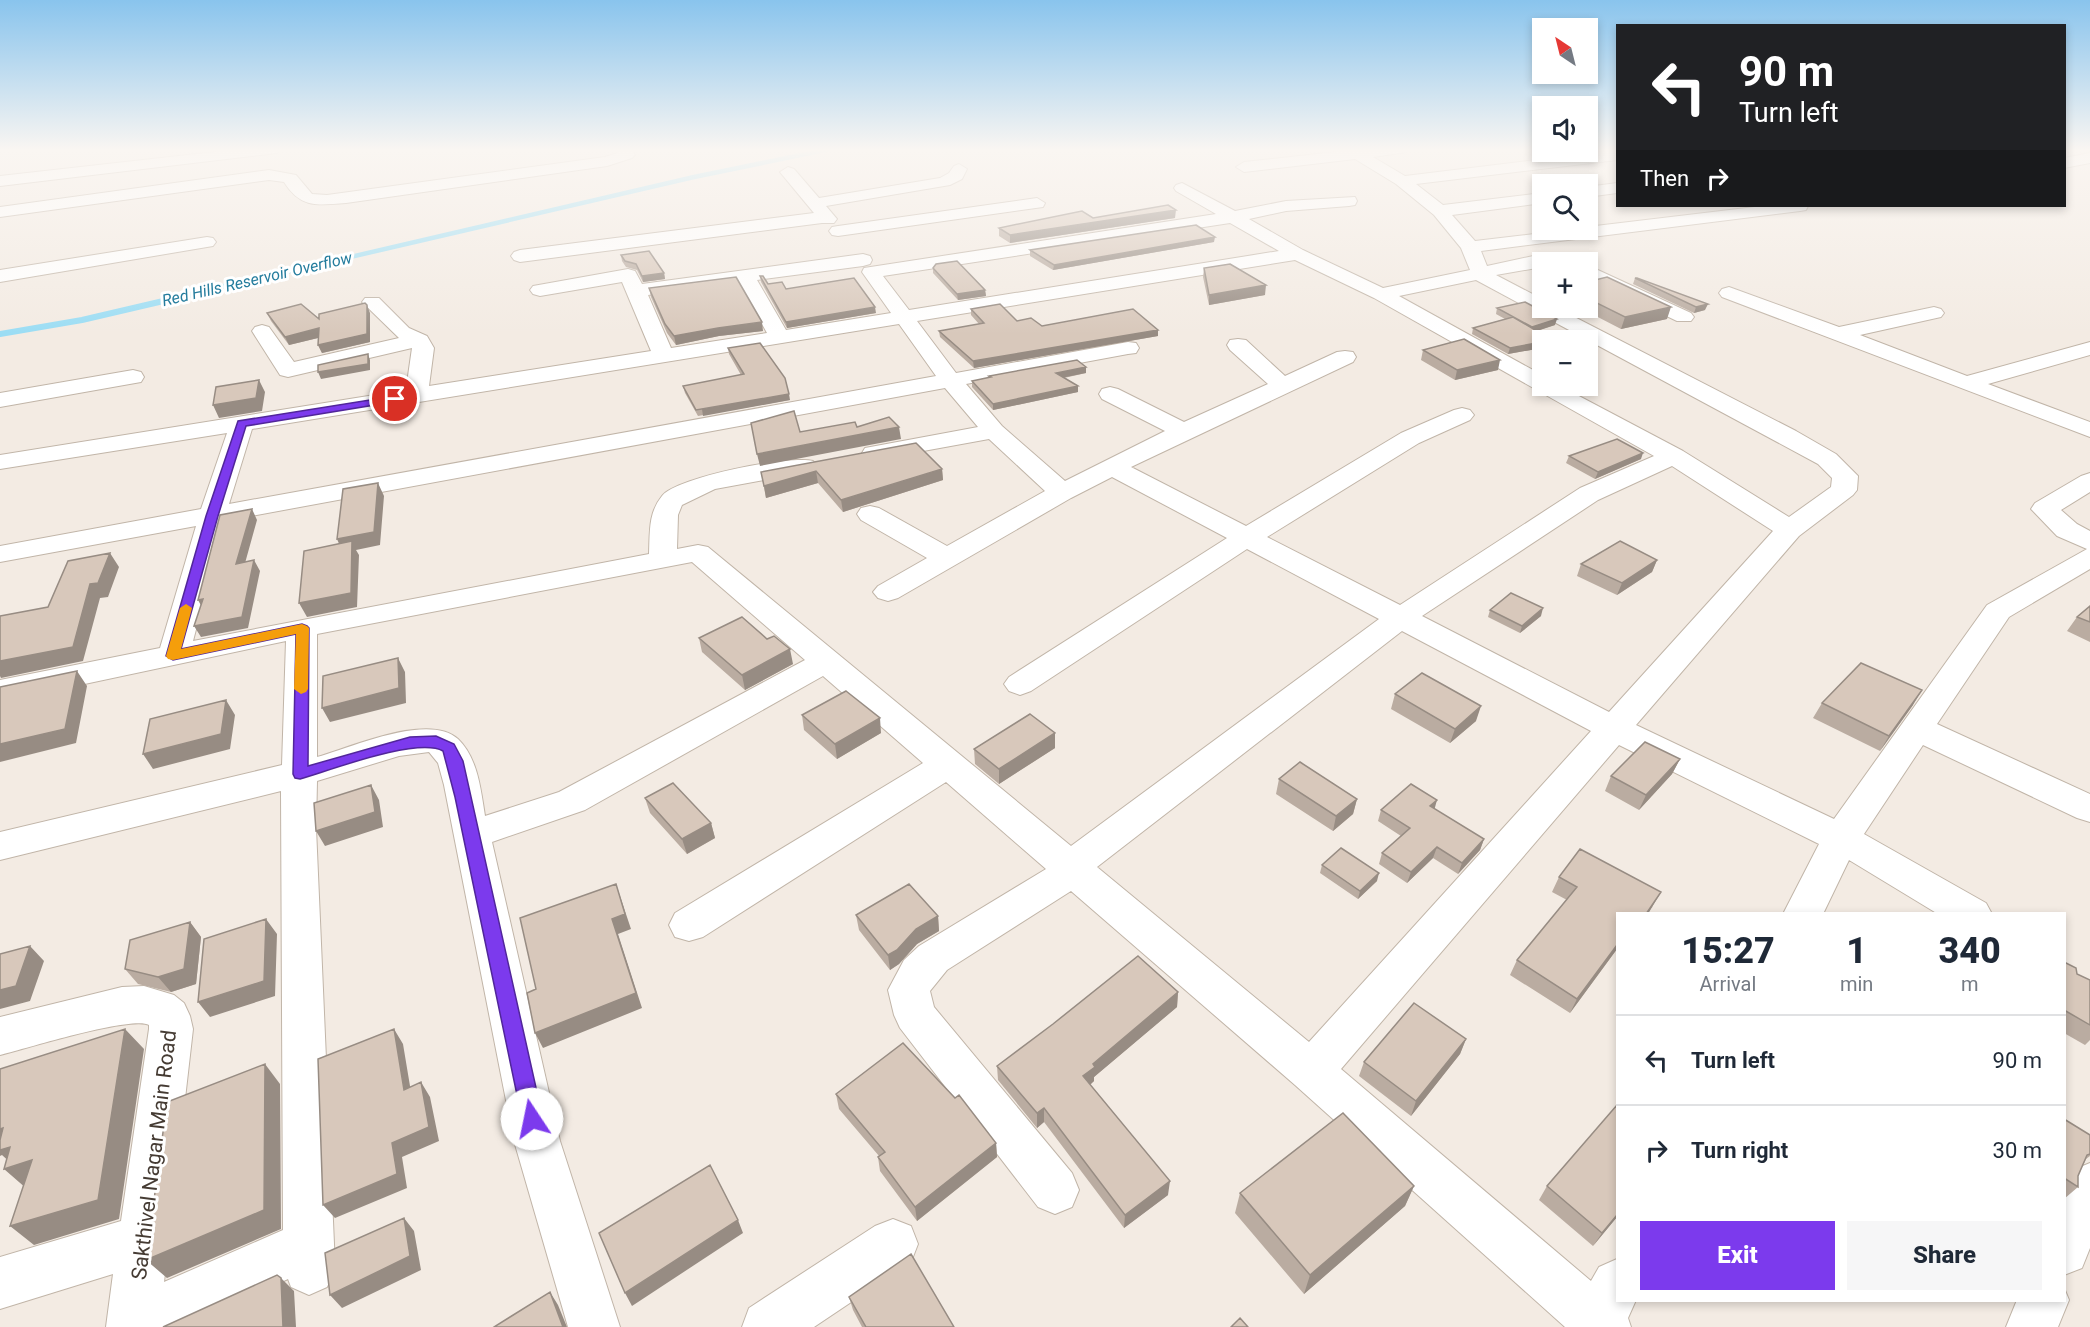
<!DOCTYPE html>
<html lang="en">
<head>
<meta charset="utf-8">
<style>
	:root { --surface:#fff; --page:#f6f6f7; --text:#1f2937; --muted:#747a83; --line:#e0e1e3; --accent:#7c3aed }
	body { margin:0; font-family:Roboto,sans-serif; background:var(--page); color:var(--text); height:100vh; display:flex; flex-direction:column; font-size:22px; white-space:nowrap }
	* { box-sizing:border-box; margin:0 }
	p { font-size:20px; color:var(--muted) }
	.icon { flex:none; width:33px; height:33px; fill:none; stroke:currentColor; stroke-width:2; stroke-linecap:round; stroke-linejoin:round }
	.map { position:relative; flex:1; overflow:hidden }
	.sheet { position:absolute; left:1616px; top:912px; width:450px; height:390px; display:flex; flex-direction:column; background:var(--surface); border-radius:0px; box-shadow:0 3px 9px #0003 }
	.sheet>* { flex:none }
	.top-card { position:absolute; left:1616px; top:24px; width:450px; height:183px; border-radius:0px; box-shadow:0 3px 9px #0003; background:#202124; color:#fff; overflow:hidden }
	.needle { width:39px; rotate:325deg }
	.fabs { position:absolute; left:1532px; top:18px; display:grid; gap:12px }
	.fabs a { display:grid; place-items:center; width:66px; height:66px; border-radius:0px; background:var(--surface); box-shadow:0 3px 9px #0003; font-size:30px }
	.pin { position:absolute; display:grid; place-items:center; width:51px; height:51px; color:#fff; margin:-26px; border:3px solid #fff; border-radius:50%; box-shadow:0 2px 6px #0007 }
	.me { position:absolute; width:66px; margin:-33px; rotate:349deg; stroke-linejoin:round; filter:drop-shadow(0 0 4px #0008) }
	.turn { display:flex; align-items:center; gap:21px; height:126px; padding:0 24px; font-size:27px }
	.turn .icon { width:78px; height:78px; stroke-width:2.5 }
	.turn b { display:block; font-size:42px; line-height:51px }
	.then { display:flex; align-items:center; height:57px; padding:0 24px; background:#0003; gap:12px; font-size:22px }
	.eta { display:flex; justify-content:space-evenly; align-items:center; height:102px; text-align:center }
	.eta b { font-size:36px; font-weight:800; line-height:42px }
	.button { display:flex; gap:12px; margin-top:auto; padding:12px 24px }
	.button a { flex:1; height:69px; border-radius:0px; background:var(--accent); color:#fff; font-size:24px; font-weight:800; line-height:69px; text-align:center }
	.button a+a { background:var(--page); color:var(--text) }
	ul { padding:0; list-style:none }
	li { display:flex; align-items:center; gap:18px; height:90px; padding:0 24px; border-top:2px solid var(--line) }
	li div { flex:1 }
	li b { display:block; font-size:22px }
	li em { font-style:normal }
	.map>svg:first-child { display:block }
	.lines { fill:none; stroke-linecap:round; stroke-linejoin:round }
	.stream-far1 { stroke:#9bddf4; stroke-width:4.5 }
	.stream { stroke:#9bddf4; stroke-width:6 }
	.minor-casing { stroke:#c1b5a8; stroke-width:2 }
	.minor { fill:#fff; fill-rule:evenodd }
	.wall { fill:#baaca1 }
	.shaded-wall { fill:#978c83 }
	.building { fill:#d8c8bb; stroke:#978c83; stroke-width:1.5 }
	.route { fill:#7c3aed; stroke:#51269a; stroke-width:1.5 }
	.slow { fill:#f59e0b }
	.labels { text-anchor:middle; dominant-baseline:central; stroke-width:6; stroke-linejoin:round; paint-order:stroke }
	.far-water-label { font-size:16px; font-style:italic; fill:#247c9d; stroke:#fff }
	.near-street-label { font-size:21px; fill:#453b33; stroke:#fff }
</style>
</head>
<body>
<div class="map">
<svg width="2090" height="1327" viewBox="0 0 2090 1327">
	<rect width="100%" height="100%" fill="#f3ebe3"/>
	<g class="lines">
		<path class="stream-far1" d="M243,282l451,-105 136,-28"/>
		<path class="stream" d="M0,334l82,-14 167,-39"/>
		<g class="minor-casing">
			<path id="minor" d="M241,149h43l-7,4 -277,33v-10z
				M616,149h14l5,6 -3,3 -25,8 -261,37c-28,2 -45,6 -62,-21l-15,-2 -269,37v-10l269,-37 27,5 16,19 15,1 278,-38 13,-4z
				M1343,149h66l-2,3 -34,5 32,19 212,-26v10l-201,24 27,21 99,-12v10l-90,12 23,26 93,-11h19v-3l176,-21h45l-2,4 -6,1 -319,40 6,15 51,-11 34,3 2,4h-32v5l-46,8 46,24v9h15l239,123 40,23 22,22 -1,14 -4,5 -54,41 -163,189 198,94 153,-214 100,-56 -30,-13 -26,-27 4,-6 46,-27 9,-3v19l-29,18 16,14 13,7v38l-81,48 -72,107 153,70v28l-13,-4 -154,-73 -59,89 122,69 6,11h-54l-89,-54 -26,54h-40l36,-70 -200,-99 -278,324 250,212 8,-14 18,-8v41h19l-8,18 3,9h-66l-270,-242 -224,-194 -124,79 -17,21 4,16 138,166 7,17 -7,17 -17,7 -17,-7 -138,-179 -6,-13 -6,-25 16,-30 15,-14 127,-77 -100,-87 -243,155 -14,4 -14,-4 -6,-12 6,-12 248,-150 -100,-87 -238,134 -93,32 68,299 60,186h-52l-54,-186 -70,-356 -6,-22 -9,-11 -30,4 -82,25 -1,47 18,416 1,25 -8,18 -18,8 -18,-8 -3,-8 -106,48h-76l7,-53 -113,35v-52l121,-36 28,-192v-4c-16,-10 -125,24 -149,30v-38l122,-30 22,-1 30,9 10,8 6,13 3,13 -29,253 119,-52 -2,-439 -281,69v-28l282,-67 4,-124 -286,61v-22l160,-32 36,-122 -196,36v-16l201,-37 26,-76 -227,36v-14l406,-65 6,-42 -124,29 -8,-2 -28,-44 3,-4 7,-2 7,2 25,35 105,-24 -37,-36 3,-4h14l30,30 18,8 7,12 -5,38 222,-35 -29,-69 -82,14 -7,-2 -3,-4 3,-4 95,-17 7,2 7,13 221,-30 7,2 2,4 -2,4 -7,2 -106,14 29,50 105,-17 -29,-41 2,-4 352,-54 -40,-23 -2,-3 2,-3 6,-2 53,28 51,-10 69,-4 2,4 -2,4 -6,1 -63,5 -37,8 54,31 80,38 87,-18 -9,-22 -27,-33 -38,-31 -41,-25 -111,13 -8,-5 8,-5 100,-11zM1230,223l49,28 -370,59 -26,-34zM1295,260l79,38 280,158 -74,32 -180,117 -133,-68 152,-94 51,-23 4,-5 -4,-5 -8,-2 -8,2 -53,23 -155,93 -115,-59 222,-105 3,-5 -3,-5 -8,-1 -8,1 -52,24 -39,-36 -8,-1 -8,1 -3,5 3,5 38,34 -84,38 -66,-33 -8,-2 -8,2 -3,5 3,5 63,32 -100,50 -63,-55 -36,-42 162,-30 8,-1 3,-5 -3,-5 -8,-1 -172,31 -39,-52zM1476,280l342,184 14,14 -1,9 -42,30 -106,-66 -123,-65h-18v-11l-143,-79zM739,283l28,50 -96,15 -23,-53zM899,324l37,52 -707,128 23,-75zM945,388l33,39 -113,21 -3,5 3,5 9,2 115,-21 56,52 -98,55 -68,-38 -9,-2 -9,2 -4,6 4,6 66,38 -49,28 -5,6 5,6 10,3 10,-3 173,-100 41,-21 115,61 -218,139 -5,7 5,7 11,4 11,-4 216,-142 132,70 -308,227 -363,-299 -10,-2 -21,4 1,-34 4,-10 33,-16 98,-18 4,-5 -4,-5c-24,-6 -136,16 -151,35 -14,17 -12,37 -13,58l-456,87 31,-120zM1672,466l101,65 -164,181 -187,-96 176,-116zM692,562l113,98 -246,132 -74,24c-4,-25 -7,-58 -27,-77 -29,-27 -108,9 -141,18v-123zM1402,631l189,100 -282,311 -212,-175z
				M2090,153v10l-26,5v-10z
				M959,164l8,5 -5,10 -12,6 -124,21 11,13 -3,4h-12l-302,39 -6,-2 -3,-4 3,-4 6,-2 294,-37 -34,-41 8,-5 6,2 25,29 121,-20 9,-5 5,-7z
				M1617,183v10l-30,4v-10z
				M1037,198l8,5 -2,4 -205,29 -6,-1 -3,-4 3,-4 6,-1z
				M207,237l6,1 3,4 -3,4 -213,36v-12z
				M1587,265l104,48 3,4 -3,4h-14l-90,-43z
				M1729,287l110,40 95,-20 7,2 3,4 -3,4 -81,18 107,41 123,-34v13l-102,29 102,38v15l-368,-140 -3,-4 3,-4z
				M133,370l8,2 3,5 -3,5 -141,25v-14z
				M2090,1163v85l-8,20 -18,7v-84l9,-21z
				M893,1219l18,7 7,18 -7,18 -97,65h-72l7,-19 126,-82z
				M2064,1288l5,12 -11,27h-52l11,-27h47z"/>
		</g>
		<use href="#minor" class="minor"/>
	</g>
	<path class="wall" d="M2074,149h16v3z
		M1093,218h82l-165,25 -11,-7v-8z
		M1214,242l-161,28 -23,-14v-6z
		M621,255l43,18 1,6 -22,3 -6,-12 -11,-3 -4,-6z
		M933,268l52,22 1,6 -28,4 -25,-27z
		M1204,268l61,27 -56,10 -6,-28z
		M760,276l8,8 108,29 -89,15 -26,-46z
		M1635,278l70,32 -11,3 -61,-29z
		M1587,282l80,37 -46,10 -29,-15 -12,3 -19,-9h26z
		M649,288l114,43 -44,5 -43,9 -9,-12 -16,-36z
		M1497,308l58,17 -19,6 6,9v8l-34,6 -36,-20 1,-6 32,-9 -9,-5z
		M971,309l46,12 25,5 116,4v6l-184,32 -34,-31 -1,-6 40,-7 -8,-9z
		M267,313l52,6 51,-6v29l-48,11 -4,-8v-7l-29,7 -18,-24z
		M728,348l62,52 -92,16 -13,-23 -2,-7 58,-11 -12,-21z
		M1423,350l75,20 -43,10 -34,-20z
		M1086,373l-22,5 14,14 -85,18 -21,-23v-6l18,-4 -1,-1z
		M1569,456l72,3 -46,20 -29,-16z
		M942,469l1,11 -100,32 -25,-29 -52,15 -5,-26z
		M1657,560l-5,12 -35,23 -40,-19 4,-12z
		M2090,606v36l-23,-11 10,-14z
		M1490,610l51,6 -21,17 -32,-16z
		M699,638l94,26 -48,26 -43,-38z
		M1395,694l81,27 -26,22 -59,-34z
		M1822,703l91,2 -33,46 -67,-33z
		M802,715l79,18 -44,26 -33,-29z
		M1055,733v15l-56,36 -24,-20 -1,-15z
		M1680,759l-8,15 -33,36 -34,-19 6,-15z
		M1279,779l78,20 -4,15 -20,17 -57,-37z
		M645,798l66,25 4,15 -28,16 -37,-41z
		M1434,809l50,30 -4,11 -22,24 -25,-16 -26,25 -28,-19 3,-11 19,-17 -23,-15 3,-11z
		M1322,865l55,16 -19,18 -38,-26z
		M1559,877l94,30 -36,7v35l-47,64 -60,-38 7,-15 50,-60 -15,-8z
		M856,915l82,1 1,15 -22,13 -18,20 -9,6 -31,-40z
		M190,922l11,15 -5,47 -25,8 -33,-8 -13,-15z
		M2064,962l13,12 13,6v60l-5,5 -21,-12z
		M1178,992l-1,15 -83,70v4l-4,4 78,110 -44,33 -80,-106 -7,6 -39,-48 -1,-14z
		M1466,1039l-6,15 -49,62 -52,-40 5,-14z
		M836,1094l160,49 1,14 -80,64 -37,-50 -2,-14 1,-1 -40,-47z
		M2064,1119l26,16v21l-4,3 -8,17v11l-14,12z
		M1414,1186l-9,20 -101,88 -69,-81 5,-20z
		M1547,1186l70,31 -24,29 -54,-46z
		M849,1297l105,30h-92l-9,-17z"/>
	<path class="shaded-wall" d="M1176,210l-1,8 -165,25v-8z
		M1215,237l-1,5 -161,28 1,-5z
		M664,273l1,6 -22,3 -1,-6z
		M1266,285l-1,10 -56,10v-10z
		M985,290l1,6 -28,4 -1,-6z
		M1595,302l-3,12 -12,3 3,-9h4v-3z
		M1708,304l-3,6 -11,3 2,-6z
		M367,305l3,8v29l-48,11 -4,-8z
		M875,307l1,6 -89,15 -1,-6z
		M1671,307l-4,12 -46,10 4,-12z
		M1557,319l-2,6 -24,8 1,-6z
		M762,322l1,9 -44,5 -43,9 -2,-9 44,-8z
		M319,328l3,9 -33,8 -4,-8z
		M1158,330v6l-184,32 -1,-7z
		M1542,342v6l-34,6 2,-6z
		M368,354l2,6v10l-49,9 -3,-7z
		M1500,360l-2,10 -43,10 2,-10z
		M1086,367v6l-30,6v-6z
		M259,380l6,12 -3,19 -43,7 -6,-13z
		M1078,386v6l-85,18v-6z
		M789,394l1,6 -87,16 -1,-7z
		M899,427l2,12 -141,27 -3,-12z
		M1643,453l-2,6 -46,20 3,-7z
		M942,469l1,11 -100,32 -2,-12z
		M816,471l2,12 -52,15 -2,-12z
		M378,483l6,13 -4,49 -24,5 3,5 -2,52 -50,10 -8,-14 44,-50 -6,-14z
		M252,509l5,11 -15,54 -6,-10z
		M110,553l9,14 -11,30 -8,1 -17,63 -82,17 -1,-2v-15l90,-77z
		M254,560l6,11 -12,57 -47,9 -7,-11z
		M1657,560l-5,12 -35,23 5,-12z
		M203,599l1,12 -6,-11z
		M1543,608l-2,8 -21,17 2,-7z
		M790,649l3,15 -48,26 -3,-15z
		M398,658l7,14 1,31 -76,19 -8,-14z
		M77,671l10,15 -11,57 -76,19v-18z
		M1922,690l-9,15 -33,46 9,-15z
		M226,700l9,15 -5,34 -77,20 -10,-15z
		M1481,706l-5,15 -26,22 5,-14z
		M880,718l1,15 -44,26 -2,-15z
		M1055,733v15l-56,36v-15z
		M1680,759l-8,15 -33,36 7,-15z
		M371,785l8,15 4,27 -58,19 -9,-15z
		M1357,799l-4,15 -20,17 3,-15z
		M1437,800l-3,11 -4,-5z
		M711,823l4,15 -28,16 -5,-15z
		M1484,839l-4,11 -22,24 4,-11z
		M1437,847l-4,11 -26,25 4,-11z
		M1379,873l-2,8 -19,18 2,-8z
		M616,884l15,45 -13,5 24,74 -99,40 -8,-15 77,-114z
		M1661,892l-13,22h-2z
		M938,916l1,15 -22,13 -18,20 -9,6 -2,-15 28,-26z
		M266,919l11,15 -2,62 -65,21 -12,-15z
		M190,922l11,15 -5,47 -25,8 -13,-15z
		M1617,945v4l-47,64 7,-14z
		M30,946l14,15 -14,40 -30,8v-19z
		M1178,992l-1,15 -83,70v4l-11,10v-15l10,-12z
		M125,1029l19,20 -25,170 -85,26 -24,-19z
		M394,1029l9,15 10,60 -9,-14z
		M1466,1039l-6,15 -49,62 5,-15z
		M265,1064l15,20 1,145 -114,49 -21,-18z
		M421,1082l9,15 9,44 -37,16 5,31 -72,30 -12,-13 69,-62z
		M1044,1108v14l-7,6v-15z
		M3,1128l29,32 -5,29 -23,-20 10,-3 -12,-11 -2,1v-27z
		M996,1143l1,14 -80,64 -2,-14z
		M1170,1181l-2,14 -44,33 1,-13z
		M1414,1186l-9,20 -101,88 6,-19z
		M1617,1215v2l-24,29 9,-13z
		M404,1218l10,13 7,39 -79,38 -12,-13z
		M738,1220l5,13 -111,73 -7,-13z
		M281,1278l13,13 2,36h-13z
		M550,1292l8,13 9,22h-4z"/>
	<path class="building" d="M1168,205l8,5 -166,25 -11,-7 83,-17 11,7z
		M1196,225l19,12 -161,28 -24,-15z
		M649,251l15,22 -22,3 -6,-12 -11,-3 -4,-6z
		M957,261l28,29 -28,4 -24,-26 3,-4z
		M1230,264l36,21 -57,10 -5,-27z
		M760,276h3l5,8 14,-2 4,7 68,-11 21,29 -89,15z
		M736,277l26,45 -44,6 -44,8 -9,-12 -16,-36z
		M1607,277l64,30 -46,10 -30,-15 -8,3v-23z
		M1635,278h2l71,26 -12,3z
		M1525,302l32,17 -25,8 -35,-19z
		M365,303l2,2v29l-49,11 1,-17 -34,9 -18,-24 34,-9 18,15v-5z
		M1000,304l17,17 14,-3 11,8 91,-17 25,21 -185,31 -34,-30 45,-8 -13,-14z
		M1513,317l39,23h-10v2l-32,6 -37,-20z
		M1464,339l36,21 -43,10 -34,-20z
		M760,343l25,35 4,16 -93,16 -13,-24 61,-12 -16,-26z
		M368,354v10l-50,8v-7z
		M1077,360l9,7 -30,6 22,13 -85,18 -21,-23 19,-4 -2,-1z
		M259,380l-3,18 -43,7 3,-18z
		M794,411l6,21 55,-10 2,5 32,-10 10,10 -142,27 -6,-31z
		M1617,439l26,14 -45,19 -29,-16z
		M916,443l26,26 -101,31 -25,-29 -52,15 -3,-14z
		M378,483l-4,49 -37,7 6,-50z
		M252,509l-16,55 18,-4 -12,57 -48,9 9,-27 -5,1 22,-85z
		M352,541l-1,52 -52,10 5,-52z
		M1620,541l37,19 -35,23 -41,-19z
		M110,553l-12,30 -8,1 -17,63 -73,14v-45l48,-9 20,-46z
		M1511,593l32,15 -21,18 -32,-16z
		M2090,606v16l-13,-5z
		M742,617l25,22 7,-3 16,13 -48,26 -43,-37z
		M398,658l1,30 -77,20 1,-32z
		M1861,663l61,27 -33,46 -67,-33z
		M77,671l-12,58 -65,15v-57z
		M1422,673l59,33 -26,23 -60,-35z
		M846,691l34,27 -45,26 -33,-29z
		M226,700l-5,34 -78,20 7,-35z
		M1030,714l25,19 -56,36 -25,-20z
		M1645,742l35,17 -34,36 -35,-19z
		M1300,762l57,37 -21,17 -57,-37z
		M673,783l38,40 -29,16 -37,-41z
		M1411,784l26,16 -7,6 54,33 -22,24 -25,-16 -26,25 -29,-19 28,-25 -29,-18z
		M371,785l4,27 -59,19 -2,-28z
		M1341,848l38,25 -19,18 -38,-26z
		M1580,849l81,43 -15,22h-29v31l-40,54 -60,-39 60,-73 -18,-10z
		M616,884l9,30 -13,5 24,74 -101,40 -8,-40 9,-4 -16,-71z
		M909,884l29,32 -22,13 -19,21 -9,5 -32,-40z
		M266,919l-2,62 -66,21 6,-63z
		M190,922l-6,47 -26,8 -33,-8 5,-29z
		M30,946l-14,40 -16,4v-36z
		M1138,956l40,36 -85,72 2,3 -12,9 87,105 -45,34 -81,-107 -7,5 -40,-47 56,-42z
		M2064,962l12,6 1,6 13,6v45l-26,-15z
		M1414,1003l52,36 -50,62 -52,-39z
		M125,1029l-27,171 -88,26 22,-66 -28,9 6,-22 -10,3v-10l3,-12 -3,1v-60z
		M394,1029l10,61 17,-8 8,45 -37,16 5,31 -74,31 -5,-146z
		M903,1043l52,55 4,-3 37,48 -81,64 -37,-50 7,-5 -49,-58z
		M265,1064l-1,146 -118,50 21,-158z
		M1617,1105v110l-15,18 -55,-47z
		M1343,1113l71,73 -104,89 -70,-82z
		M2064,1119l26,16v19l-3,1 -9,21v11l-14,-9z
		M710,1165l28,55 -113,73 -26,-60z
		M404,1218l6,38 -80,39 -5,-42z
		M911,1254l43,73h-88l-17,-30z
		M277,1275l4,3 2,49h-120z
		M550,1292l13,35h-69z
		M1240,1318l8,9h-17z"/>
	<linearGradient id="sky" x2="0" y2="1"><stop stop-color="#89c4ed"/><stop offset="0.45" stop-color="#faf6f2"/><stop offset="1" stop-color="#faf6f2" stop-opacity="0"/></linearGradient>
	<rect width="2090" height="334" fill="url(#sky)"/>
	<path class="route" d="M395,396l4,1v4l-153,25 -28,90 -37,133 121,-25 5,2 2,2 -1,138 102,-29 26,-1 18,8 9,17 80,358 -3,7 -8,3 -7,-3 -3,-7 -67,-322 -12,-46c-26,-14 -112,19 -143,28l-5,-1 -2,-4 3,-140 -123,26 -7,-4 40,-140 32,-95z"/>
	<path class="slow" d="M186,604l6,4 -11,41 121,-25 5,2 2,2 -1,61 -2,3 -5,2 -7,-5 2,-55 -123,26 -5,-1 -2,-3 14,-48z"/>
	<g class="labels">
		<g class="far-water-label">
			<text transform="translate(257 279) rotate(-13)">Red Hills Reservoir Overflow</text>
		</g>
		<g class="near-street-label">
			<text transform="translate(154 1155) rotate(-83)">Sakthivel Nagar Main Road</text>
		</g>
	</g>
</svg>
<div class="fabs">
<a><svg class="needle" viewBox="-14 -14 28 28"><path d="M0-13l5 13h-10z" fill="#e53935"/><path d="M0 13l5-13h-10z" fill="#747a83"/></svg></a>
<a><svg class="icon" aria-label="sound" viewBox="0 0 24 24"><path d="M4 9h4l5-4v14l-5-4H4zM17 9q2 3 0 6"/></svg></a>
<a><svg class="icon" aria-label="search" viewBox="0 0 24 24"><circle cx="10" cy="10" r="6"/><path d="M15 15l6 6"/></svg></a>
<a>+</a>
<a>−</a>
</div>
<div class="pin" style="left:395px;top:399px;background:#d93025"><svg class="icon" aria-label="arrive" viewBox="0 0 24 24"><path d="M6 21V4h12l-3 4 3 4H6"/></svg></div>
<svg class="me" style="left:532px;top:1119px" viewBox="-20 -20 40 40"><circle r="19" fill="#fff"/><path d="M0-13L10 11 0 6-10 11z" fill="#7c3aed"/></svg>
<div class="top-card">
<div class="turn"><svg class="icon" aria-label="left" viewBox="0 0 24 24"><path d="M17 20v-9H6M10 6l-5 5 5 5"/></svg><div><b>90 m</b>Turn left</div></div>
<div class="then">Then<svg class="icon" aria-label="right" viewBox="0 0 24 24"><path d="M7 20v-9h11M14 6l5 5-5 5"/></svg></div>
</div>
<section class="sheet">
<div class="eta">
<div><b>15:27</b><p>Arrival</p></div>
<div><b>1</b><p>min</p></div>
<div><b>340</b><p>m</p></div>
</div>
<ul>
<li><svg class="icon" aria-label="left" viewBox="0 0 24 24"><path d="M17 20v-9H6M10 6l-5 5 5 5"/></svg><div><b>Turn left</b></div><em>90 m</em></li>
<li><svg class="icon" aria-label="right" viewBox="0 0 24 24"><path d="M7 20v-9h11M14 6l5 5-5 5"/></svg><div><b>Turn right</b></div><em>30 m</em></li>
</ul>
<div class="button"><a>Exit</a><a>Share</a></div>
</section>
</div>
</body>
</html>
